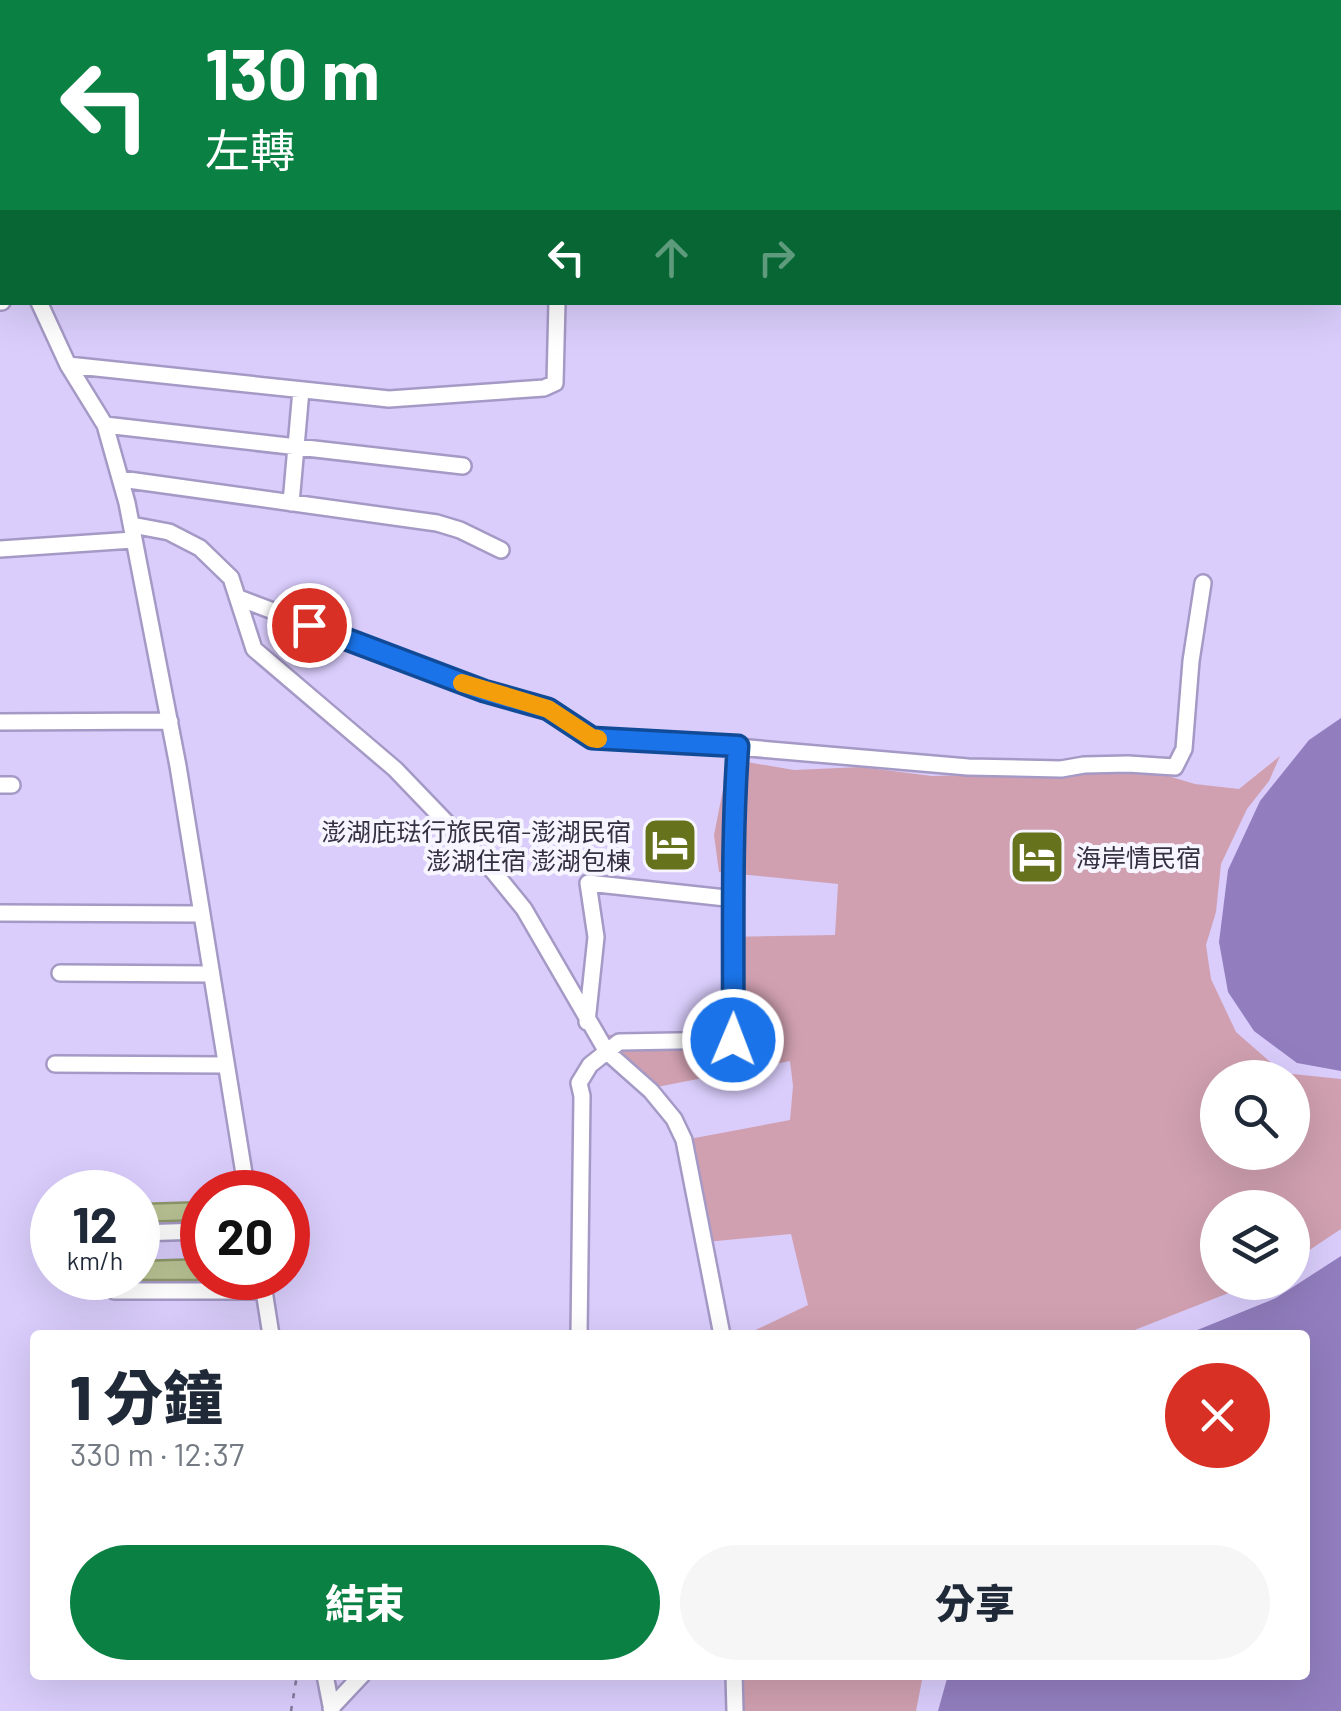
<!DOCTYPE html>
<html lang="zh-TW">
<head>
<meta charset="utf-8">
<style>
	:root { --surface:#fff; --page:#f6f6f7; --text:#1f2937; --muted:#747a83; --accent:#0b8043 }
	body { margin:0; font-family:Barlow,"Noto Sans TC",sans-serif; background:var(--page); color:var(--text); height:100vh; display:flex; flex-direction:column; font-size:38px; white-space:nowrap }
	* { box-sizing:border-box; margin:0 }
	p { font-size:32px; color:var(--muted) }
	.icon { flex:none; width:55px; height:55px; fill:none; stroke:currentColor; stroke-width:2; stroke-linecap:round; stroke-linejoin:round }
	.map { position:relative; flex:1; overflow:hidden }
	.drawer { position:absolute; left:30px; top:1330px; width:1280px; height:350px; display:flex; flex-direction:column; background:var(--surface); border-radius:10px; box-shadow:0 10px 40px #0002 }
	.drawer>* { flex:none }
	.hud { position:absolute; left:0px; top:0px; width:1342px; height:305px; box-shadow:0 10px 40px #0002; background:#0b8043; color:#fff; overflow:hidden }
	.fabs { position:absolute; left:1200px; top:1060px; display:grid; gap:20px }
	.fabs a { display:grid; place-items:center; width:110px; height:110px; border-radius:50%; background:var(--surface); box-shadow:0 10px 40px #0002; font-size:50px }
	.speed { position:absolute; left:30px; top:1170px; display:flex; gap:20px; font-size:50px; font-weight:700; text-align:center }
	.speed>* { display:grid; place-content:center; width:130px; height:130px; border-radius:50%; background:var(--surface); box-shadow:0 10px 40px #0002; line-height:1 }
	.speed small { font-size:25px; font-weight:400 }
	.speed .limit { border:15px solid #d22; background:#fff; color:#111 }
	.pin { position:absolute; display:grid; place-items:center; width:85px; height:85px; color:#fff; margin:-42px; border:5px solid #fff; border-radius:50%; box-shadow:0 2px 10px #0007 }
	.me { position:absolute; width:110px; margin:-55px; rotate:1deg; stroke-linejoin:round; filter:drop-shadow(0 0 8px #0008) }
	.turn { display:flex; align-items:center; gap:35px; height:210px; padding:0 40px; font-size:45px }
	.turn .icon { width:130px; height:130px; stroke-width:2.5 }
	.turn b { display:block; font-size:70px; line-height:85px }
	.lanes { display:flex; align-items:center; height:95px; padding:0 40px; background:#0003; justify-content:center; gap:50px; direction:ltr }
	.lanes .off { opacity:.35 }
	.round { display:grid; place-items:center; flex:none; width:105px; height:105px; border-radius:52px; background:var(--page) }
	.headline { display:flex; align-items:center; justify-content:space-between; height:170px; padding:0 40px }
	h1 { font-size:60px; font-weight:800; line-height:75px }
	.button { display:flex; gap:20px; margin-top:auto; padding:20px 40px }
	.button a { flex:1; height:115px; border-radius:60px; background:var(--accent); color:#fff; font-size:40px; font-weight:800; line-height:115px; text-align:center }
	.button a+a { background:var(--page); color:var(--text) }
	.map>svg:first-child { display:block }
	.green { fill:#d0a0b0; fill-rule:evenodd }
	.water { fill:#927ebf }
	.building { fill:#bac394; stroke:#8e9769; stroke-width:2.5 }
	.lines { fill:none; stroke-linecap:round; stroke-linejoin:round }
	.minor-casing { stroke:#a599c5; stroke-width:20 }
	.path { stroke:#827999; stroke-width:2.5; stroke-dasharray:5 8; stroke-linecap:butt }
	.minor { stroke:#fff; stroke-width:15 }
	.route-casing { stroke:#114b97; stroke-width:25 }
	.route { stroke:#1a73e8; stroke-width:18 }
	.slow { stroke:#f59e0b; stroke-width:18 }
	.labels { text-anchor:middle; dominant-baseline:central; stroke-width:8; stroke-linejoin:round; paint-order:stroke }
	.poi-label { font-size:25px; fill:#353042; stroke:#f7f5ff; text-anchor:end }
</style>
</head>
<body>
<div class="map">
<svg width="1341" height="1711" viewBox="0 0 1341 1711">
	<rect width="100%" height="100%" fill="#dacdfc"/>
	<path class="green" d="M1280,756l-11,25 -22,28 -26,55 -5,48 -10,33 5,34 25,53 47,41 58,6v150l-48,32 -1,-53h-74v74l36,1 -132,52h-377l63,-30 -17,-71 -85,8 -22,-102 106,-20 3,-34 -3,-25 -133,26 -54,-52 109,-2 7,-4 8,-92 108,-2 3,-51 -119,-12 -5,-37 15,-76 65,11 67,-3 71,9 216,-6 47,14 44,5zM1218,1078h74v74h-74z
		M734,1675h189l-7,36h-181z"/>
	<path class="water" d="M1341,718v353l-44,-8 -43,-32 -26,-39 -9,-50 9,-72 32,-69 49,-61z
		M1341,1256v455h-403l10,-36h357v-340h-120l91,-37z"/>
	<path class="building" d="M202,1202v18l-64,2v-18z
		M201,1259l1,21h-64v-19z"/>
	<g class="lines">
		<g class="minor-casing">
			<path id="minor" d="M680,0v2
				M1270,0v2
				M961,2v-2
				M0,117l2,9
				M0,164h2
				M0,302h2
				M39,302l29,63 37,60 22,78 51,263 69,426
				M68,365l321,34 155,-11 11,-5 2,-81
				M105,425l358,41
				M121,479l316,44 23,7 41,20
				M291,503l10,-113
				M132,525l37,7 31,16 31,30 23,71 141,120 98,102 31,38 83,143 44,39 23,28 10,21 38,195
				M0,549l133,-9
				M239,598l245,93 65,18 43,30 145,8 231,20 93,2 23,-4 44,-1 47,3 9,-18 7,-88 12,-78
				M0,722l170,-1
				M0,785h12
				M0,913l202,1
				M60,973l151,1
				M587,1022l9,-85 -8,-54 147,16
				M55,1064l170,1
				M138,1233l64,-2
				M262,1278l9,57
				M114,1291h151
				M579,1335l3,-239 -3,-13 11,-18 29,-23 114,-2c1,-98 -2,-196 4,-293
				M325,1675l7,36
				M734,1675l1,36
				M331,1708l31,-33"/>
		</g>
		<path class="path" d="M291,1711l6,-36"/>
		<use href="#minor" class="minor"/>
	</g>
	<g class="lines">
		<g class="route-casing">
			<path id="route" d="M309,625l175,66 64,18 44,29 146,8c-7,98 -4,196 -5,294"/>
		</g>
		<use href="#route" class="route"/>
		<path class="slow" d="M462,683l86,26 44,29 6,1"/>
	</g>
	<defs>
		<g id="hotel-square" transform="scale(2.875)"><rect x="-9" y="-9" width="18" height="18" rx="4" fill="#66721c" stroke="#f7f5ff"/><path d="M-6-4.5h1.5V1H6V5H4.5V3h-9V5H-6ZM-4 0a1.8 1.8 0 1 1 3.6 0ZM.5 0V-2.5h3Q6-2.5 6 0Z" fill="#fff"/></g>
	</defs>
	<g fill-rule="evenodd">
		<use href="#hotel-square" x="670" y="845"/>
		<use href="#hotel-square" x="1037" y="857"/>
	</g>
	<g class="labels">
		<g class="poi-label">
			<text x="631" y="831">澎湖庇琺行旅民宿-澎湖民宿<tspan x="631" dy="29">澎湖住宿 澎湖包棟</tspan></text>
			<text x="1076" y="857" text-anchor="start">海岸情民宿</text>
		</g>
	</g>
</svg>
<div class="fabs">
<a><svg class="icon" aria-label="search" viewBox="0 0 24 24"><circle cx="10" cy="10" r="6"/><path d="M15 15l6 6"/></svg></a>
<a><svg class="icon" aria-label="layers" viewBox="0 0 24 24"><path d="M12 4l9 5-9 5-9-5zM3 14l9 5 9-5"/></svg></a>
</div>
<div class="speed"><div>12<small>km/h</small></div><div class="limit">20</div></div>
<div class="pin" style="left:309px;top:625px;background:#d93025"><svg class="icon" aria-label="arrive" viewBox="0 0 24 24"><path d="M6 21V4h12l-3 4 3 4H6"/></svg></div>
<svg class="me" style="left:733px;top:1040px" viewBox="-20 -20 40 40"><circle r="17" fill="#1a73e8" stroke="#fff" stroke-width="3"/><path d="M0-11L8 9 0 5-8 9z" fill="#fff"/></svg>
<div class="hud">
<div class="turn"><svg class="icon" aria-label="left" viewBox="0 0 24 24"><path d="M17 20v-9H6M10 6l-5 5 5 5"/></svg><div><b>130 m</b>左轉</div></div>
<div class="lanes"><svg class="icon" aria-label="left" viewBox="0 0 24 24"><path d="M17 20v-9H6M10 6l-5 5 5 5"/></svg><svg class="icon off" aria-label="ahead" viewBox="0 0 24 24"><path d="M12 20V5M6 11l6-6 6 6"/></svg><svg class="icon off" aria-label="right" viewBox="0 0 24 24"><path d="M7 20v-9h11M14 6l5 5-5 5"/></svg></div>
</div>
<section class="drawer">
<div class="headline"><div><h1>1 分鐘</h1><p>330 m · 12:37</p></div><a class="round" style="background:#d93025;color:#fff"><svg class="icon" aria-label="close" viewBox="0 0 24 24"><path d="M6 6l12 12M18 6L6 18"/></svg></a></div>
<div class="button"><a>結束</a><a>分享</a></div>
</section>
</div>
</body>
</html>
